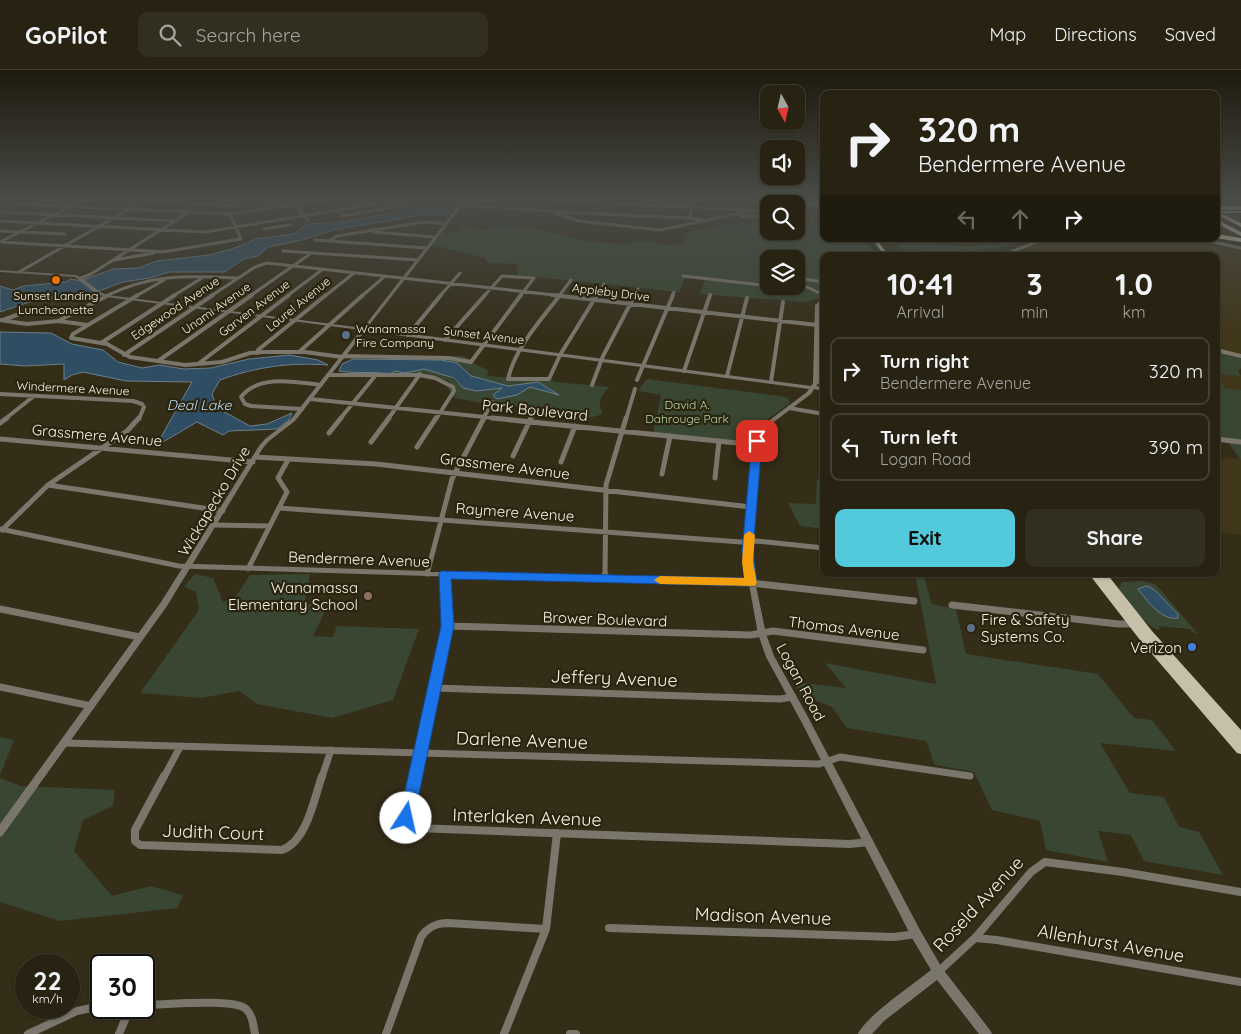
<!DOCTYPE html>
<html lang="en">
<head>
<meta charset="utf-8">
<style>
	:root { --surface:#272212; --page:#332f20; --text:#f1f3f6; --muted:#a4a49f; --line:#433f32; --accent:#53cadc }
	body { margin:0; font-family:Quicksand,sans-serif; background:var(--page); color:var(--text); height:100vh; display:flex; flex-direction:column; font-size:19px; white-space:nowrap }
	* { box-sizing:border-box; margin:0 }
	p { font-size:16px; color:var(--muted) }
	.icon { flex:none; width:28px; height:28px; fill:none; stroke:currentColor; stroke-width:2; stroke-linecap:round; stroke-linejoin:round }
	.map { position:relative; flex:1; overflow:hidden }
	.panel { position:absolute; left:820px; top:182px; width:400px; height:325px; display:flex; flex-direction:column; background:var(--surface); border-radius:10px; box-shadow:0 1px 4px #0004,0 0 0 1px var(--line) }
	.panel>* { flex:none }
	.guide { position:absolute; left:820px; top:20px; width:400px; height:152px; border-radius:10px; box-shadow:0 1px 4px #0004,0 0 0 1px var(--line); background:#272212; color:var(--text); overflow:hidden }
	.needle { width:32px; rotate:172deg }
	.fabs { position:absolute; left:760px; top:15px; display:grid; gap:10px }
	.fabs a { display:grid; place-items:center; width:45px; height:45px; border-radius:10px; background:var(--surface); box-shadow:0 1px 4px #0004,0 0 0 1px var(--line); font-size:25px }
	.speed { position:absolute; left:15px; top:884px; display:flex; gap:10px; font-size:25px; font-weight:700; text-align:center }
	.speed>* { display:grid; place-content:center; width:65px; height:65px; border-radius:50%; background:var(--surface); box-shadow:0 1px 4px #0004,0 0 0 1px var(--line); line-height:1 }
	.speed small { font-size:12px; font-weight:400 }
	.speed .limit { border:2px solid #111; border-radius:8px; background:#fff; color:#111 }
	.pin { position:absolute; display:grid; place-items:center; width:42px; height:42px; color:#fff; margin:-21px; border-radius:10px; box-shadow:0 2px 8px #0006 }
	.me { position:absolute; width:55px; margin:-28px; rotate:10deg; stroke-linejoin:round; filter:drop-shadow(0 0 4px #0008) }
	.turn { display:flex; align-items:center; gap:18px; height:105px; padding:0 15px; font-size:22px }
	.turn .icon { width:65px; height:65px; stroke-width:2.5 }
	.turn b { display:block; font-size:35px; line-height:42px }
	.lanes { display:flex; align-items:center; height:48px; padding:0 15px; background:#0003; justify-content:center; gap:25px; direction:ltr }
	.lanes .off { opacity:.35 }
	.eta { display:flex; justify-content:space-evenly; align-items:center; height:85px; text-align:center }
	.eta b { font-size:30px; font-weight:700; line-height:35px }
	.button { display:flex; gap:10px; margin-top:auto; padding:10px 15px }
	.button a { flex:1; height:58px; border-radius:10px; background:var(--accent); color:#111; font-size:20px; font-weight:700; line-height:58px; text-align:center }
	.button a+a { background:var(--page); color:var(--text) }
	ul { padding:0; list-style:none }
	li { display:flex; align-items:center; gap:15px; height:68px; margin:0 10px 8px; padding:0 5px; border:2px solid var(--line); border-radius:10px }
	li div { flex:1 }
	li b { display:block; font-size:19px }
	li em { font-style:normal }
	header { display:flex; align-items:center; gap:30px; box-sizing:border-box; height:70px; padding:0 25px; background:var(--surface); border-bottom:1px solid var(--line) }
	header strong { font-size:24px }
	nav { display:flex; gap:28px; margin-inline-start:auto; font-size:18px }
	.search { width:350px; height:45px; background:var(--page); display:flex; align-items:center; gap:12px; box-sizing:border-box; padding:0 18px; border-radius:10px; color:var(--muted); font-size:19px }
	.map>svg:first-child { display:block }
	.built { fill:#40361a }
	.green { fill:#394732; fill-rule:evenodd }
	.water { fill:#304e63; stroke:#6c7f8a }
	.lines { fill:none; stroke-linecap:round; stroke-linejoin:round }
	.minor-far4 { stroke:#7a766c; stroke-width:3 }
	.minor-far3 { stroke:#7a766c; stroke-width:4 }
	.minor-far2 { stroke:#7a766c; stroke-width:5 }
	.minor-far1 { stroke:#7a766c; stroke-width:7 }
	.minor { stroke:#7a766c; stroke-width:8 }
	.tertiary { fill:#7a766c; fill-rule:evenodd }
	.primary { fill:#c6bfa9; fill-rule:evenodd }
	.trunk { fill:#d5cdb5; fill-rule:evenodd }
	.motorway { fill:#e4dbc1; fill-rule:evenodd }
	.route { fill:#1a73e8; stroke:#114b97 }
	.slow { fill:#f59e0b }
	.food-dot { fill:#e8710a; stroke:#2a230e; stroke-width:2 }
	.service-dot { fill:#5c6f8a; stroke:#2a230e; stroke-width:2 }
	.education-dot { fill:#8d6e63; stroke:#2a230e; stroke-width:2 }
	.shop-dot { fill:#3f7fe0; stroke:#2a230e; stroke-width:2 }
	.labels { text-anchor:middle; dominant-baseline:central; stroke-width:4.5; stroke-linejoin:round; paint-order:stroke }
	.far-street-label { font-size:12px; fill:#f7f2e5; stroke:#2a230e }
	.far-poi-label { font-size:12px; fill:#f7f2e5; stroke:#2a230e }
	.far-park-label { font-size:12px; fill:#b6d8a4; stroke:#2a230e }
	.far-water-label { font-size:14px; font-style:italic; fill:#bedff7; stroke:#2a230e }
	.street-label { font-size:15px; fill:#f7f2e5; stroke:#2a230e }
	.poi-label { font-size:15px; fill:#f7f2e5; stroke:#2a230e; text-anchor:end }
	.near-street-label { font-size:18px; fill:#f7f2e5; stroke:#2a230e }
</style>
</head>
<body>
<header>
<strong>GoPilot</strong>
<div class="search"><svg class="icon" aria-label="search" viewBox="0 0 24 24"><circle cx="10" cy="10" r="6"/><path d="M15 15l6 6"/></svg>Search here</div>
<nav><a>Map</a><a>Directions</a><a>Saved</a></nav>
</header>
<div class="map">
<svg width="1241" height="964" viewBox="0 0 1241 964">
	<rect width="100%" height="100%" fill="#342d18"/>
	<path class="built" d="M796,134l28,6v10l-28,-2v-3h9l-1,-6h-8z
		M900,169h113l-19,5 -24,2z
		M1051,169h142l48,10v106l-25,-6v-93h-211z
		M1216,303l25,3v14l-16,-2z
		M1216,387l25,2v76l-25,-3z"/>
	<path class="green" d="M796,149l17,1v3l9,5 -3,3 5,1v7l41,1 12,16h-53v41l-19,5 -105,-8 5,-14 -20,-2 -6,14 -161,-17 -1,-11 -29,-1 -3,-5 -54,-14 8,-12 20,1 6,-6 20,3 11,-5 39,3 54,14 39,2c12,-7 25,0 37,1 6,1 12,-1 17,-1l3,-10c27,-8 56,-13 84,-11v8h27zM769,189h27v27h-27z
		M881,169h14l10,5 10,-2 56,5 13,-3 12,1 23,-6 2,2 -18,6 -22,3 2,6h-6l-11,-6 -3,5 -17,1 -1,-3 -44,-4 -4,-5h-12z
		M1216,282l25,6v10l-3,3 3,5 -24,-2 8,14 16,2v70l-14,-19 -11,-3z
		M446,286h18l11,8 14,7 -2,5 38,3 18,-1 13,4 53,5c-6,8 -14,15 -6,25l-3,3 -23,6 -49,-14 -34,-2 -39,-7 -7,-9 2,-7 -27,-9 -41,3 -29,-2 22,-3 15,3 5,-3c12,2 18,-3 28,-2 15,1 31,9 40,19h40l14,7 13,-8 27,8 -19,-13 -30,4 -37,-10 -14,-13 -16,-3z
		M647,309l140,18 3,6 -40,29 12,1 -4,12 -105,-12 8,-38 -23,-4z
		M817,409l7,1v49l-24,-3 -12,-23 28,1z
		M195,504l18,4 10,24 13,-6 14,-21 60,-1 -6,31 26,-4 -17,35 20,1 4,-11 82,3 -26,71 -61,18 -75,-14 -18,-13 -38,7 -61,-5 59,-83 -3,-18 -12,-5z
		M915,504h8l9,30 24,5 10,45 132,20 36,44 18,2 24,31 -76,-8 30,50 34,4 15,30 20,5 24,43 -79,-14 -13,-26 -33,-4 10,31 -62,-12 -6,-29 -48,-11 -18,-38 -39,-7 -9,-24 -79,-13 -15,-21 -33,-13 -4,-12 51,6 -21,-25 111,21z
		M1142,511l12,3 6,5 37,44h-3l-4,-4 -31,-3 1,4c-13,-1 -35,-31 -41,-42l3,-6z
		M0,667l14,3 -14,35z
		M0,708l21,8 94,4 -2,16 -30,14 -9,31 38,45 39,-10 32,9 -6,13 -117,13 -60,-19z"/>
	<path class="water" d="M438,131l-1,5 14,6 -5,3h-24l-89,15 -31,10 -34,7 -10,9 -14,3 -20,13h-55l-19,6 -27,4 -46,17 -36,-1 -41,14v-26l13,4 11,-4 42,-4 5,-3 9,2 33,-12 25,-1 19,-7 52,-6 23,-6 24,-10 38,-5 8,-7 9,-3 32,-2 76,-14z
		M0,262l51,1 21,11 31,6 15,12 24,6 17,-3 25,4 27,-1 38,-9 40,-4 29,5 10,5c-37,-3 -73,2 -108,15l-8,14 5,14 33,18 17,-2 25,-11 -3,7 -12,9 -48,2 -6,4 -26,-13 -41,24 36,-64 -66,-1 -43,-9 -11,3 -8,5v-16l-39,2 -25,-2z
		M353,289l88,1 16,3 14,13 37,10 30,-4 21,13 -29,-8 -13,8 -20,4 -4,-4 9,-7 -26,3 -13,-3 -9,-10 -30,-9 -19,4 -10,-2 -5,3c-18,-3 -34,0 -51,-3l3,-7z
		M1146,516c10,1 23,21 32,28v4c-16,3 -31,-17 -40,-29z"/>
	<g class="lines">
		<path class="minor-far4" d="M125,130l116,6
			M266,130l5,9
			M331,130l12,16 78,-14 -1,-2
			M544,130l202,10
			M758,130v12
			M476,131l18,-1
			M0,133l230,11 98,-14
			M787,134l3,-4
			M296,135l12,16
			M458,135l92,6 28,10 82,9 109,-23
			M0,142l176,9
			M555,142l135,6 17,3
			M741,146l28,1
			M690,148l3,-18
			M0,151l205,11 195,-32
			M264,159l26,-4
			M0,161l65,3
			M373,162l63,5
			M1199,169l42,9
			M315,170l112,8
			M2,171l81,-41
			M329,171l8,-5 87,-14 23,2
			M0,172l165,10
			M283,181l135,9
			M163,182l78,-13 -11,-25
			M1000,186l45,-17
			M114,190l40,-7
			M19,202l126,-72
			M683,206l87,10
			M81,208l10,-4 98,-62
			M796,208l28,4
			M796,212l28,13
			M770,217l8,8
			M106,226c47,-23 82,-20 132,-18
			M136,226l28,-16
			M173,226l29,-18
			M211,226l44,-29 12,-4 296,33
			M250,226l60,-42
			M287,226l36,-27
			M325,226l29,-23
			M362,226l23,-20
			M440,226l20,-23
			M484,226l18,-20 32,2 -14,18
			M559,226l12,-16
			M596,226l8,-12
			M634,226l4,-7
			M672,226l2,-4"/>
		<path class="minor-far3" d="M138,225l-65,39 -2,4 36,6 23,13 55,8 37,-3 28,-9 14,-1h41l37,5
			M552,225l265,30
			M560,225c-19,25 -45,53 -52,84h41l11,-24 37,-60
			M0,250l27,4 31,-3 30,4
			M3,250l30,-11 23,1 20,-2
			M58,251l51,-26
			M817,261h7
			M408,265l33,-40
			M445,270l40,-45
			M101,273l74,-48
			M1216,280l25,6
			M299,282l64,-57
			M257,283l1,-3 68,-55
			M124,285l89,-60
			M343,286l105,2 23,4 50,-67
			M158,291l94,-66
			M198,294l91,-69
			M684,301l26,-76
			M329,305h90l16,3 18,9 1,4 -18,28
			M727,306l20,-78
			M637,310l36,-85
			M771,312l12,-80
			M592,315l11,-29 32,-61
			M0,324l133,7 9,3 2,3 -5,12
			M310,329l194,20
			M789,338l35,6
			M302,339l-51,-3 -6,-2 -4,-7c18,-23 54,-15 80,-12
			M5,349l29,-23
			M340,349l35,-43
			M388,349l32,-45
			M483,349l9,-17
			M530,349l5,-11
			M626,349l9,-30"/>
		<path class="minor-far2" d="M492,348l265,27
			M0,353l7,-5
			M329,363l12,-15
			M0,369l253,23
			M1216,369l25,3
			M371,372l18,-24
			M417,377l19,-29
			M513,386l18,-38
			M255,387l121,7 375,43
			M561,392l14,-36
			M662,404l8,-38
			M715,408l4,-37
			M48,415l175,26
			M279,438l462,34 16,-1 67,7
			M214,455l56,1
			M0,459l179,37 334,10
			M2,460l46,-45 79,-54 12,-13
			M248,499l39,-77 -9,-14 10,-18
			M427,504l25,-95 32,-61
			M605,506l1,-91 20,-67"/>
		<path class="minor-far1" d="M471,505l280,8 163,18
			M605,508v-3
			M952,535l166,19h15
			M0,539l140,28
			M447,556l304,9 22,-4 150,19
			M0,617l91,19
			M434,618l346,11 13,-2
			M65,673l754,21 21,-7 130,19
			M164,707l16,-30
			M322,707l9,-27
			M414,707l33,-151 -2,-51"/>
		<path class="minor" d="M164,706l-29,54v11l5,4 142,5c25,-9 32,-51 40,-74
			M414,706l-8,42 5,8 5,2 434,16 19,-2
			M609,858l285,9 22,-3
			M546,859l11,-96
			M975,868l22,2 244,42
			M938,902l37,-34 56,-66 14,-10 78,10 118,20
			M144,935c19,0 90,-7 102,4 7,7 7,15 9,25
			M28,964l49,-23 24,-5
			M119,964l11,-26
			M386,964l35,-97c7,-10 15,-14 27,-14l98,6 -42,105
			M570,964h6"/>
		<path class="tertiary" d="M447,130h5l7,4v6l-92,118 444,58 2,-3 2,-78 9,-8v4l-5,4v78l-3,3 8,1v4l-10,-2 -3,5 -40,30 -11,17 -9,121 15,72 8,22 34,61 112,213 22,38 48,62 2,4h-13l-42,-54 -53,41 -12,13h-14c8,-18 56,-50 73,-64l-19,-32 -110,-215 -36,-66 -8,-23 -13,-72 9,-121 13,-19 40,-30 2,-3 -444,-58 -70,90 -26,20 -6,7 -96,158 -164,229 -3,2v-13l161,-222 98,-156 6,-7 26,-20 70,-89 -254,-33 -11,-3 -21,-17 -75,-5v-2l76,5c12,5 19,16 31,20l256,33 92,-118 1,-5z"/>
		<path class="primary" d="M789,130h9l26,6v2z
			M872,169h4l13,17h-4z
			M1089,504h18l45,57 89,99v24l-4,-1 -97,-113z"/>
		<path class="trunk" d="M1216,141h25v2h-25z"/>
		<path class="motorway" d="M1216,136h25v4h-25z
			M1216,141l25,12v4l-25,-13z
			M1216,149l25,13v4l-25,-13z
			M1216,164l25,4v4l-25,-4z"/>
	</g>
	<linearGradient id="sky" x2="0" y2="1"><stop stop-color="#1d190d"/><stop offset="0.49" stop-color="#4a4c48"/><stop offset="1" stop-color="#4a4c48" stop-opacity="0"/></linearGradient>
	<rect width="1241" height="265" fill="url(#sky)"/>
	<path class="route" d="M757,368l5,3 -9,110 4,32 -2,3 -304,-7 3,47 -40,192 -2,5 -6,2 -5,-2 -2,-5 42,-192 -2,-52 2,-3 304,7 -3,-27 10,-110z"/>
	<path class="slow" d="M749,461l6,4 -2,27 4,21 -2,3 -95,-2 -6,-4 6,-4 84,2 -2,-16 2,-27z"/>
	<circle class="food-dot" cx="56" cy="210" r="5"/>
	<g class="service-dot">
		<circle cx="346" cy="265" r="5"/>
		<circle cx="971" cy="558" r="5"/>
	</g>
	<circle class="education-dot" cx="368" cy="526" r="5"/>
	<circle class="shop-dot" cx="1192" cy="577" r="5"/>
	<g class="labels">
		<g class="far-street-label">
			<text transform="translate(611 222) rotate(7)">Appleby Drive</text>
			<text transform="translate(298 234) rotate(-39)">Laurel Avenue</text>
			<text transform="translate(175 238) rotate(-34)">Edgewood Avenue</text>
			<text transform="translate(216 238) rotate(-35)">Unami Avenue</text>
			<text transform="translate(254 238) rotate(-37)">Garven Avenue</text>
			<text transform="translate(484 265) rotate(7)">Sunset Avenue</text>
			<text transform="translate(73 318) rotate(3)">Windermere Avenue</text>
		</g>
		<g class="far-poi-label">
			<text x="56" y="225">Sunset Landing<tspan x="56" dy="14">Luncheonette</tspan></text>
			<text x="356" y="258" text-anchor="start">Wanamassa<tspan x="356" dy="14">Fire Company</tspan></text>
		</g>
		<g class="far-park-label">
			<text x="687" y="334">David A.<tspan x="687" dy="14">Dahrouge Park</tspan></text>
		</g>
		<g class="far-water-label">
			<text x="199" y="335">Deal Lake</text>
		</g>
		<g class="street-label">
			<text transform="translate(535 340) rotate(6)">Park Boulevard</text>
			<text transform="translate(97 365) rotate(5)">Grassmere Avenue</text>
			<text transform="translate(505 396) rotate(7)">Grassmere Avenue</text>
			<text transform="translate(214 431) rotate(-59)">Wickapecko Drive</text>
			<text transform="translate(515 442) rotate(4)">Raymere Avenue</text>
			<text transform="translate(359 489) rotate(2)">Bendermere Avenue</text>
			<text transform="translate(605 549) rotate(2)">Brower Boulevard</text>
			<text transform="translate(844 558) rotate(7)">Thomas Avenue</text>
			<text transform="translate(801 612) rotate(62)">Logan Road</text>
		</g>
		<g class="poi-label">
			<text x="358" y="517">Wanamassa<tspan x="358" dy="17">Elementary School</tspan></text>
			<text x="981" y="549" text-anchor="start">Fire &amp; Safety<tspan x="981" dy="17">Systems Co.</tspan></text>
			<text x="1182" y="577">Verizon</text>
		</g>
		<g class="near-street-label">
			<text transform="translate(614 608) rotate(2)">Jeffery Avenue</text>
			<text transform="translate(522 670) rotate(2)">Darlene Avenue</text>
			<text transform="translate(527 747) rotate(2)">Interlaken Avenue</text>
			<text transform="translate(213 762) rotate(2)">Judith Court</text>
			<text transform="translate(978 834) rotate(-47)">Roseld Avenue</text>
			<text transform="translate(763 846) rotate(2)">Madison Avenue</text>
			<text transform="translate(1111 873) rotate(10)">Allenhurst Avenue</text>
		</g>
	</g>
</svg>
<div class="fabs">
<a><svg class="needle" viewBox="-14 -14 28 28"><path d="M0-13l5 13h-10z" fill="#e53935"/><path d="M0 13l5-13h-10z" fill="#a4a49f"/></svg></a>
<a><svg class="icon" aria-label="sound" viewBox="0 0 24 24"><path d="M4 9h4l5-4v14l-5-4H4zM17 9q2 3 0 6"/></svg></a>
<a><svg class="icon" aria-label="search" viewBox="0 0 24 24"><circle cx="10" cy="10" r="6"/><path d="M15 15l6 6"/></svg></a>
<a><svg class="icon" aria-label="layers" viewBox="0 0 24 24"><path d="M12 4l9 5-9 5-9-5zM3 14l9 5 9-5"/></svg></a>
</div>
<div class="speed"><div>22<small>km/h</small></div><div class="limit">30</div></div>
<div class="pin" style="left:757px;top:371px;background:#d93025"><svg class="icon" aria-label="arrive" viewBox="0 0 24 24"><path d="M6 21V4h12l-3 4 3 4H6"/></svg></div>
<svg class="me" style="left:406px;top:748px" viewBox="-20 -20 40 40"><circle r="19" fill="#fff"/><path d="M0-13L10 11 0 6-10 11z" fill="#1a73e8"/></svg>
<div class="guide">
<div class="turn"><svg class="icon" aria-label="right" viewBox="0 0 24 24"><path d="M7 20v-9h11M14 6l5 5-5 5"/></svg><div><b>320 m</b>Bendermere Avenue</div></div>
<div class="lanes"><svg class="icon off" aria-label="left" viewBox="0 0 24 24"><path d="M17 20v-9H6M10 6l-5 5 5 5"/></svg><svg class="icon off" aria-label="ahead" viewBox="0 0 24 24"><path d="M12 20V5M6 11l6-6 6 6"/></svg><svg class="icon" aria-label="right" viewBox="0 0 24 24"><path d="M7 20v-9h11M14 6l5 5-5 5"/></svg></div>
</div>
<section class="panel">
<div class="eta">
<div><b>10:41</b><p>Arrival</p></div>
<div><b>3</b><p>min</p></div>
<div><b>1.0</b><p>km</p></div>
</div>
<ul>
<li><svg class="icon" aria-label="right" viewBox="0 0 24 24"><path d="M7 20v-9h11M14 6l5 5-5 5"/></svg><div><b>Turn right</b><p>Bendermere Avenue</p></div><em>320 m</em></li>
<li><svg class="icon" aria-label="left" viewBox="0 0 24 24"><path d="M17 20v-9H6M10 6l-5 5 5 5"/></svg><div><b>Turn left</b><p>Logan Road</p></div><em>390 m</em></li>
</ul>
<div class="button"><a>Exit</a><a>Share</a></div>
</section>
</div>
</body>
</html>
